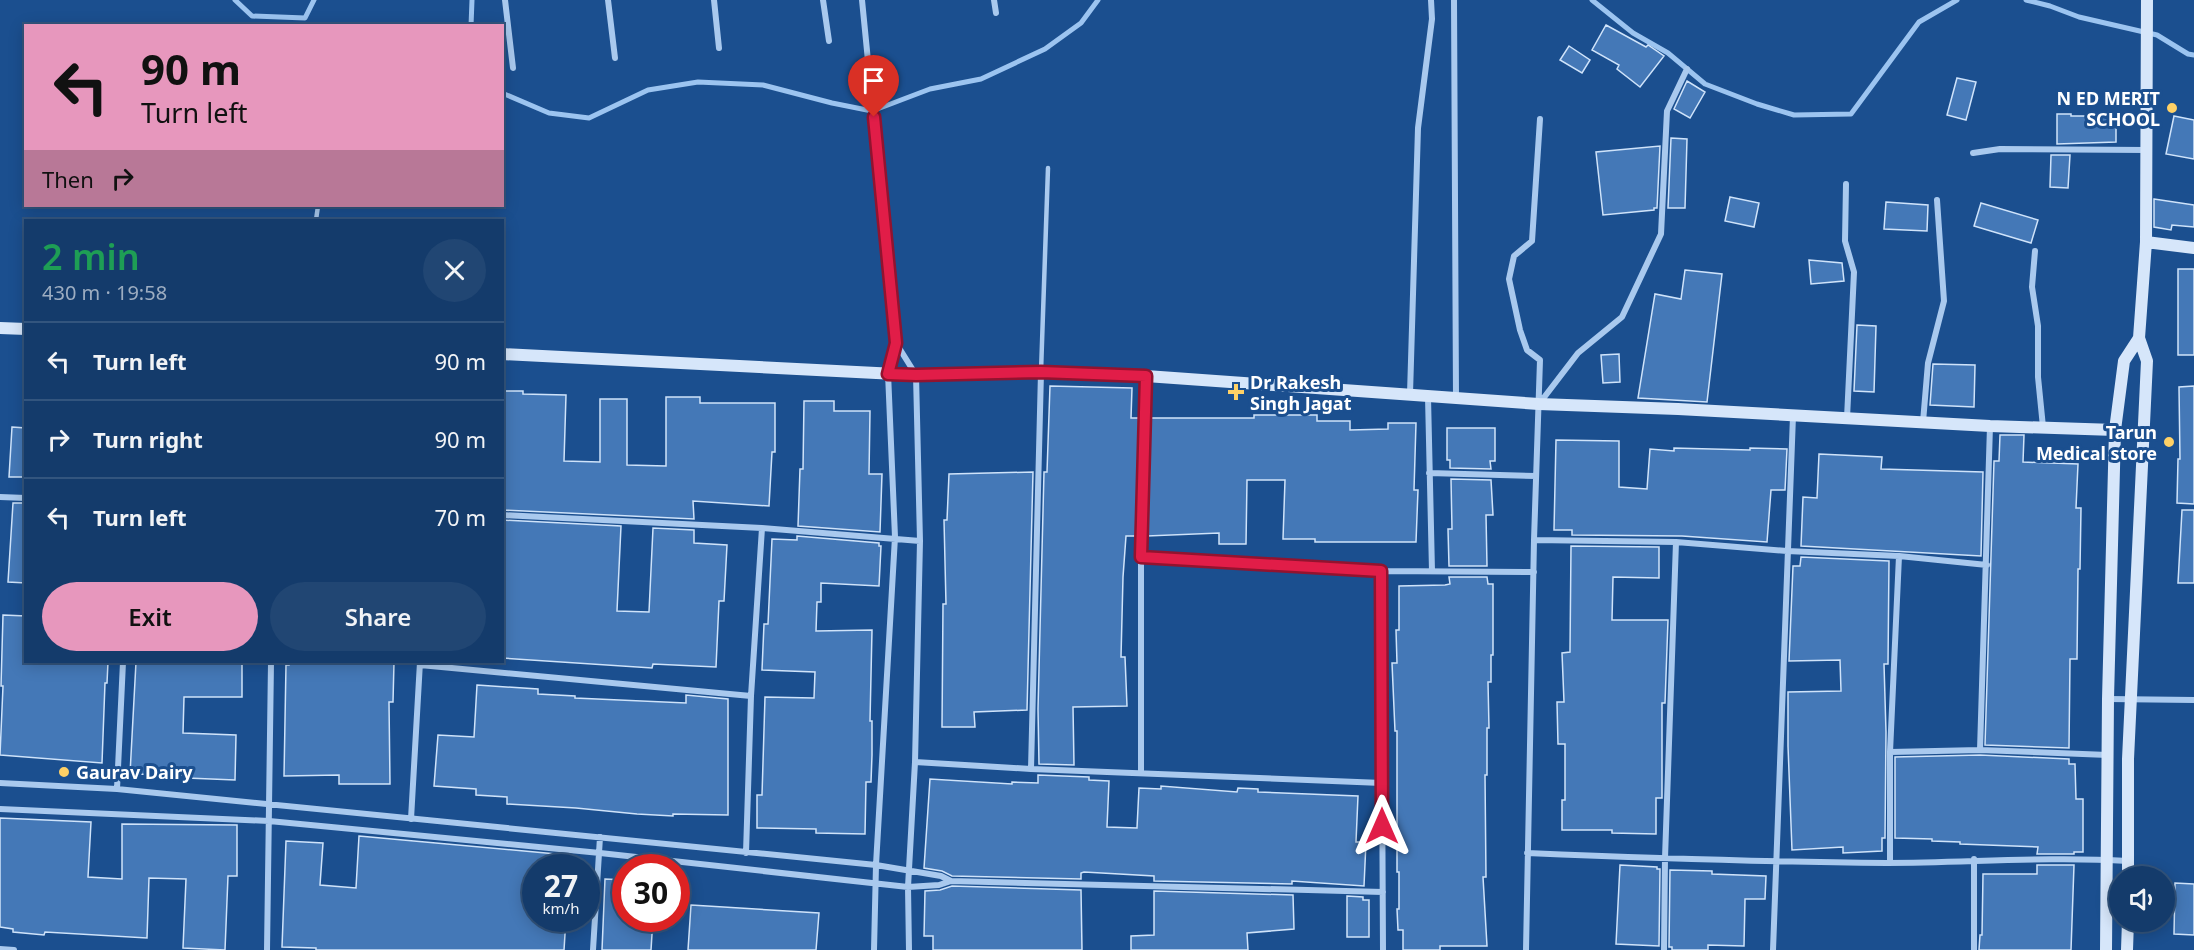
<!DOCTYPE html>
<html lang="en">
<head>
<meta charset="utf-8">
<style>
	:root { --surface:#143b6b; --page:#214673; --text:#f1f3f6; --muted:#9dadc1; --line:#33557e; --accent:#e797bd }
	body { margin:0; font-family:"Noto Sans",sans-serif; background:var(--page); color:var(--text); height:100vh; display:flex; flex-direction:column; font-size:22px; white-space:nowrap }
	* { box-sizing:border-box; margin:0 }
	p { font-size:20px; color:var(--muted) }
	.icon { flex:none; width:33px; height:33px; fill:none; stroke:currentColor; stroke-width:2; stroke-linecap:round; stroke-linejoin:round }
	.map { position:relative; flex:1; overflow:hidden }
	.drawer { position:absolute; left:24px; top:219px; width:480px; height:444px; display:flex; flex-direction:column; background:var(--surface); border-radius:0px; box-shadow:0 3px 15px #0003,0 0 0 2px var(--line) }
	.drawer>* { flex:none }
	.guide { position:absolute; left:24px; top:24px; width:480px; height:183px; border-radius:0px; box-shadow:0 3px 15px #0003,0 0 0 2px var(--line); background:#e797bd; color:#111; overflow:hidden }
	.buttons { position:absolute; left:2109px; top:866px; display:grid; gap:12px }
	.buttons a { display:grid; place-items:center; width:66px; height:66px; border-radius:50%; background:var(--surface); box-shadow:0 3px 15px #0003,0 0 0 2px var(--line); font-size:30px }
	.speed { position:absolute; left:522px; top:854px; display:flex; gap:12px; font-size:30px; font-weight:700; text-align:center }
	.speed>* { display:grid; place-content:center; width:78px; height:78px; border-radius:50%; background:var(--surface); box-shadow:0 3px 15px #0003,0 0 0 2px var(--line); line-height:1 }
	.speed small { font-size:15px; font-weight:400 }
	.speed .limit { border:9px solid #d22; background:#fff; color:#111 }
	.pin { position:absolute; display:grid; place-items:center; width:51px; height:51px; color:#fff; margin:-62px -26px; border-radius:50% 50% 50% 0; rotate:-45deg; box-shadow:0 0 6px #0007 }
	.pin .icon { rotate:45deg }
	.me { position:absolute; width:66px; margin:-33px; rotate:0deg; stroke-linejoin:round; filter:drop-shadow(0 0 4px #0008) }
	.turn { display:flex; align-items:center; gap:21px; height:126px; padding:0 18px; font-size:27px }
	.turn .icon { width:78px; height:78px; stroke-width:2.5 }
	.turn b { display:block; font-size:42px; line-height:51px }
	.then { display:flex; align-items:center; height:57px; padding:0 18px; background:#0003; gap:12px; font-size:22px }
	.round { display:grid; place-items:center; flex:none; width:63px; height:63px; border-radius:32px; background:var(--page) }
	.headline { display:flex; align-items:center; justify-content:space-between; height:102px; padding:0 18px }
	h1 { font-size:36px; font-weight:600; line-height:45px; color:#1e9e55 }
	.action { display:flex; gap:12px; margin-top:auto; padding:12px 18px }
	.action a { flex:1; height:69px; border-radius:36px; background:var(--accent); color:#111; font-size:24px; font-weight:600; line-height:69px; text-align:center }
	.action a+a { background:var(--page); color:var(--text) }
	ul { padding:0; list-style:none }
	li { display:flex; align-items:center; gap:18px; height:78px; padding:0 18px; border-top:2px solid var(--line) }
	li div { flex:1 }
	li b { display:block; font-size:22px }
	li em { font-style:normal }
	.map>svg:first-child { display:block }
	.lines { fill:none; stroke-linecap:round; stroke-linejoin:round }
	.stream { stroke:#9cc4f0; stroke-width:5 }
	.building { fill:#4478b7; stroke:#cfe3fa; stroke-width:1.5 }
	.lane { stroke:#a9c9ee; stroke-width:4.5 }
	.street { stroke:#a9c9ee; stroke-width:6 }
	.secondary { stroke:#d6e6fa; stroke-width:12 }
	.route-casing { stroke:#92132f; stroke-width:15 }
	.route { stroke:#e11d48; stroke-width:10 }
	.poi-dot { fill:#ffd166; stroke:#1b4f8f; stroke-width:2 }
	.labels { text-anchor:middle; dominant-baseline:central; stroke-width:6; stroke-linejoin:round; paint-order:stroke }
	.poi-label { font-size:18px; font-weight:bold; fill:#fff; stroke:#1b4f8f; text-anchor:end }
</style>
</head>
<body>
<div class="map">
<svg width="2194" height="950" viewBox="0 0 2194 950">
	<rect width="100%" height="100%" fill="#1b4f8f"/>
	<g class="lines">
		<path class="stream" d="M235,0l17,16 53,2 9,-18
			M1592,0l41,33 35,20 37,31 52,20 37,11 57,-1 68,-92 38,-22
			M2026,0l24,6 29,11 78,18 31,19 6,1
			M471,26l1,-26
			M502,93l47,20 40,5 59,-28 50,-8 65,3 69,18 40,8 58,-22 51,-10 64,-30 36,-26 17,-23"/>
	</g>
	<path class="building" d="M1606,25l40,22 2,-2 16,11 -24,31 -23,-18 2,-4 -27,-15z
		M1569,46l21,14 -8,13 -22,-13z
		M1957,78l19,4 -10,38 -19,-5z
		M1687,81l18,11 -15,26 -16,-9z
		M2057,114h14v2h45v26l-59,2z
		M2174,116l20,4v39l-28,-5z
		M1671,138l16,1 -2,69h-17z
		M1660,146l-3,62h-3v2l-51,5 -7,-63z
		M2051,155h19l-2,33 -18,-1z
		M1730,197l29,6 -5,24 -29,-6z
		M2154,199l40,6v22l-22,-2 -1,5 -17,-3z
		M1886,202l42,3 -1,26 -43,-2z
		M1981,203l57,17 -7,23 -57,-17z
		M1809,260l33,3 2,18 -33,3z
		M2178,269h16v86h-16z
		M1685,270l37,4 -15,128 -69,-4 17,-104 26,5z
		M1857,325l19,1 -2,66 -20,-1z
		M1619,354l1,28 -17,1 -2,-28z
		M1933,364l42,1 -1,42 -44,-2z
		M1050,386l82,2 -1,30h9l-4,118h-10l-3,41 -2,80h4l2,49 -54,1 1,58 -35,-1 -1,-55 6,-237h3z
		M2194,386v118l-17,-1 1,-44h2l-1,-72z
		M502,391h21v3l43,1 -2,66 36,1v-63h27v66l39,1v-69h34v6h75v49h-3l-3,54 -76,-5 1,18 -192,-9z
		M804,401h30v10h36l-1,63h13l-2,58 -82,-6 2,-57h3z
		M1254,415h63v6h33v9l38,-1v-6h28l-2,67h4l-2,52h-101v-3h-32l2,-59h-38l-1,64h-27v-11l-72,3 3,-118h104z
		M12,427l14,1v49h-17z
		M1447,428h48v33h-5l1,8 -41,-1v-8h-3z
		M2000,435h24l-1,27 55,2 -2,44h5l-1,61h-2l-1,90h-7l-1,89 -84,-3 9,-284h5z
		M1556,440l63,1v46l28,2 3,-40 24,2v-3l76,2v-2l37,1 -2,41h-14l-4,52 -85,-6 -110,-1v-5h-18z
		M1819,454l63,3 -1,12 102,3 -2,84 -180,-10 2,-49 14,1z
		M1033,472l-6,238 -53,2 1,15h-33l1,-123h3l-2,-84h3l2,-46z
		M1451,479l40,1 2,35h-7l1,51h-38l-1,-37h4z
		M13,503h13v80l-18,-1z
		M2182,510h12v73h-16z
		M502,520l119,6 -4,85 32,1 4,-84 41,2v13l33,2 -3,56h-5l-3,66 -63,-3 -1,4 -150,-10z
		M797,536l82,7v3h2l-2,40 -58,-3v19h-4l-1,29 56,-1 -2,91h2v34l-1,27h-5l-1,52 -49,-1v-4l-59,-1v-33h5l3,-98 49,1 1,-26 -53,-2 2,-46h4l4,-85 25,1z
		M1571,546l88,1v31l-46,-1 -1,43h56l-3,83h-3v95h-6v36l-44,-1v-3h-50v-30h3v-56h-7l-1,-42h7l-2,-49 8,-1z
		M1801,557l88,4 -1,103h-4l2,68 -1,106h-3v13l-39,2v-6l-51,3 -4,-104v-54l53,-1 -1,-31 -51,1 4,-95h7z
		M1449,577h38l1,7h5v71h-2v27h-3l1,46h-2v47h-2l1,102h-3l4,69h-47v4h-37v-20h-5l-1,-21h2v-37h-2v-141h-2l-3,-68h5l-1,-33h3v-44l46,-1 5,-1z
		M3,615l23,1v46h82l-1,21h-2l-3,80 -102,-8 3,-69h-2z
		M136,662h106v35h-58l-1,36 53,2 -1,45 -48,-2v-3l-57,-1z
		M289,662h105l-1,40h-4l1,82h-51v-9l-55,1 2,-111h3z
		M477,685l61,4v5l37,2v2l111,5v-8l42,4v116l-55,-1v2l-36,-2 -61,-6 -69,-4v-7l-31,-2v-6l-42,-3 4,-51 36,2z
		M1980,755l89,4v5h6l1,35h7v53h-9v2h-37l1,-7 -78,-3v-2l-28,-1v-2l-37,-1v-81z
		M1038,775l51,2v3l20,1 -2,46 30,1 2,-40 22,1v-3l76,6 1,-4 20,1v3l100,4 -2,46h10l-2,44 -72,-5v3l-138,-3v-5l-70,-4 -3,1v6l-129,-3 -10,-5 -18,-3 6,-89 82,5v-2l26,1z
		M0,818l91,4 -3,55 34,2v-55l115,1v51h-9l-3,74 -42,-2 3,-69 -37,-1 -2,60 -102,-6 -1,3 -31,-3v-3l-13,-2z
		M359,836l208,19 -1,12h-30v51h30l-2,32h-248v-2l-34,-1 4,-106 37,2 -3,42 36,3z
		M1620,865l37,2v2h3l-1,77 -43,-2z
		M2037,865h37l-3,85h-92l1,-15h2l1,-61h54z
		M1670,870l42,1v3l54,2 -1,23h-20l-1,47 -36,-1v5h-36v-3h-3z
		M605,879l21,1v38h27l-2,32h-49z
		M2175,883l19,1v51l-20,-1z
		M952,886l129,4 1,60h-149v-14h-9l1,-45 15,-1z
		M1154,891l139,4 1,34 -47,4 1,17h-117v-14l23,-1z
		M1347,896l16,1v3h6v37h-22z
		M691,905l128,8 -3,37h-128z"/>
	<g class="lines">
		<path class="lane" d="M316,220l2,-14
			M1041,372l7,-204"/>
		<path class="street" d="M505,0l8,68
			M608,0l7,58
			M714,0l5,48
			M823,0l6,41
			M862,0l33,335 1,8 20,32 4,166 -5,221 -7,125 1,63
			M994,0l2,13
			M1454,0l2,398
			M1973,153l27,-4 146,1
			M1846,184l-1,57 9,31 -7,146
			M2035,251l-3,36 6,39v51l5,50
			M1410,394l8,-266 14,-109 -1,-19
			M1428,397l4,174
			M1539,404l39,-51 44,-36 39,-83 6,-123 20,-42
			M1923,422l5,-59 16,-62 -7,-101
			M1429,473l107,3
			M0,497l26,1
			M502,515l260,13 158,13
			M1534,540l142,2 111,9 112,5 88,9
			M1141,557l240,14 153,1
			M1381,571l2,379
			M420,665l331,31
			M2108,699l86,1
			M1980,750l10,-324
			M1890,752l90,-2 128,5
			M915,762l116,7 351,14
			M1031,769l10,-397
			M1141,772v-215l5,-181
			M0,783l117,6 759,76 65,11 10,5
			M117,789l6,-127
			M0,809l269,12 331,32 308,34 31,-2 12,-4 432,11
			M411,819l9,-157
			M746,853l5,-157 11,-168
			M1527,853c120,5 240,9 360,10 80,0 160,-7 241,-2
			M1890,863v-111l9,-196
			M0,949l14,1
			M267,950l4,-288
			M593,950l7,-113
			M874,950l2,-85 19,-328 -7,-164 8,-30
			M1526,950l8,-410 6,-180 -13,-10 -7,-20 -11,-51 5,-23 18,-15 8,-122
			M1664,950l1,-92 11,-316
			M1773,950l20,-534
			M1974,950v-91"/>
		<path class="secondary" d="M2146,242l1,-242
			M0,328l26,1
			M502,354l414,21 125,-3 105,4 393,28 139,5 312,17 125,4
			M2128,876v-117l19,-398 -8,-23 7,-96 48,6
			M2106,950l2,-251 7,-269 9,-69 15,-23
			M2127,950l1,-29"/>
	</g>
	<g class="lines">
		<g class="route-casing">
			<path id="route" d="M874,117l22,226 -8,31 28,1 125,-3 105,4 -5,181 240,14 1,255"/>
		</g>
		<use href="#route" class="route"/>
	</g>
	<g class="poi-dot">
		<circle cx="2172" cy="108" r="6"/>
		<path d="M1233 383h6v6h6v6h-6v6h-6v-6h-6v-6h6z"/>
		<circle cx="2169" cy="442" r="6"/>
		<circle cx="64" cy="772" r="6"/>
	</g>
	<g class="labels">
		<g class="poi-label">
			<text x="2160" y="98">N ED MERIT<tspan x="2160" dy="21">SCHOOL</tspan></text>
			<text x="1250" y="382" text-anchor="start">Dr Rakesh<tspan x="1250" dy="21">Singh Jagat</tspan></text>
			<text x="2157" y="432">Tarun<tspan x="2157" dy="21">Medical store</tspan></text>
			<text x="76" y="772" text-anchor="start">Gaurav Dairy</text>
		</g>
	</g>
</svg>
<div class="buttons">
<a><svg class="icon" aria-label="sound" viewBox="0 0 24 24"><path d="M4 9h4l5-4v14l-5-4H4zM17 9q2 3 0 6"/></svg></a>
</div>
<div class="speed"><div>27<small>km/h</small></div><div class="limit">30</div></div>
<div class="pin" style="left:874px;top:117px;background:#d93025"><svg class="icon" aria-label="arrive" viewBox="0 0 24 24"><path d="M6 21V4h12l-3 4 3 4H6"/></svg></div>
<svg class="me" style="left:1382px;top:826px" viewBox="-20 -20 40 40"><path d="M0-17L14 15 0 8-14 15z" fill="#e11d48" stroke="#fff" stroke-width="4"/></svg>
<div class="guide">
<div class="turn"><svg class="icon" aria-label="left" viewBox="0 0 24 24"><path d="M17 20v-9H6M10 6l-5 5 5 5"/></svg><div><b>90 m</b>Turn left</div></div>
<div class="then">Then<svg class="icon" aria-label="right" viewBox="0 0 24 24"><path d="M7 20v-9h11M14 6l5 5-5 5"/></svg></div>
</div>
<section class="drawer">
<div class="headline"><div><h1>2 min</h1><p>430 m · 19:58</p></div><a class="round"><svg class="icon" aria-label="close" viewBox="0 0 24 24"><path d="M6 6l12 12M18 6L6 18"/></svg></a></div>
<ul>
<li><svg class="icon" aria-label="left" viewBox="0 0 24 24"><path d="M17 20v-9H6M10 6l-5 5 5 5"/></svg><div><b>Turn left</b></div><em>90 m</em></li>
<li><svg class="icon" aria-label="right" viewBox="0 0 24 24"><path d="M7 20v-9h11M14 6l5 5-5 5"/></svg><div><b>Turn right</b></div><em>90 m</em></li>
<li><svg class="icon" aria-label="left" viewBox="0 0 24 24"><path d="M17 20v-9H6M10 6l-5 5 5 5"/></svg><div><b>Turn left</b></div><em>70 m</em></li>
</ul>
<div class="action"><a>Exit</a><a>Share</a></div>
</section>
</div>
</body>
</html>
